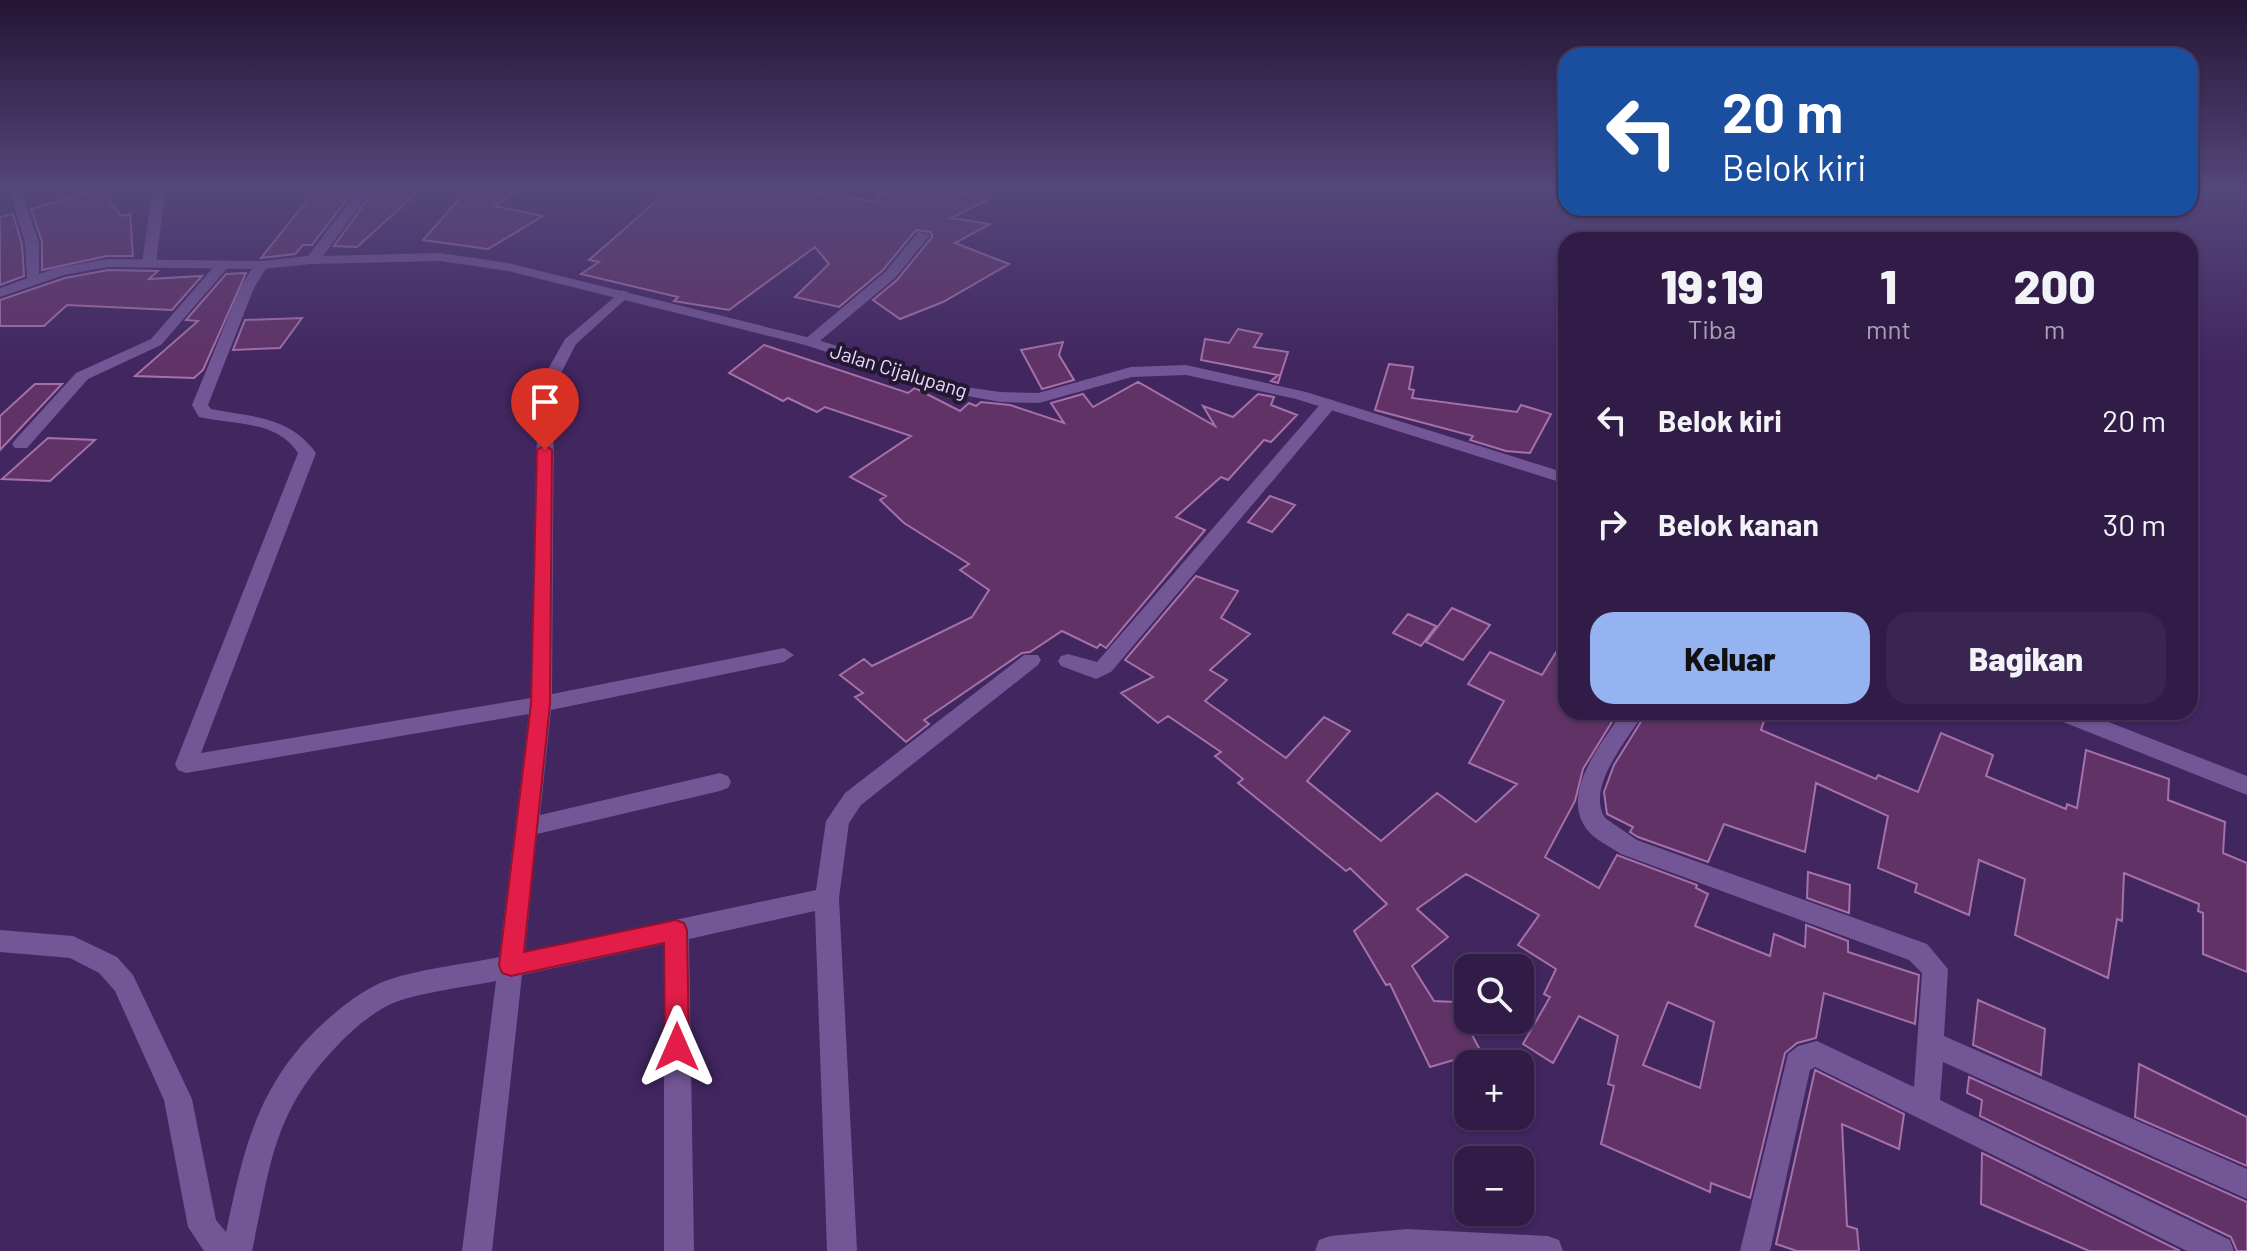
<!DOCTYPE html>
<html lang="id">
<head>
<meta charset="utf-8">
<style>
	:root { --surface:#311c48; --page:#39254f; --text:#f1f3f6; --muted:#a8a1b4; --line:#4c3a60; --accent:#95b2f1 }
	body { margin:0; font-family:Barlow,sans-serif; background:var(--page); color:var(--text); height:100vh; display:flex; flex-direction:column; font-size:30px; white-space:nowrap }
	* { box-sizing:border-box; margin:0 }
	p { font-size:26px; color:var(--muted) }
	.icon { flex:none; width:44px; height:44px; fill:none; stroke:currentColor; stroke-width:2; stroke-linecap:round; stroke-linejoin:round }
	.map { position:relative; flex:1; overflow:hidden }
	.drawer { position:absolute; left:1558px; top:232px; width:640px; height:488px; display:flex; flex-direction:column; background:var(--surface); border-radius:24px; box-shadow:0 2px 6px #0004,0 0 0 2px var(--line) }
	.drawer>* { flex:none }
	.banner { position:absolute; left:1558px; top:48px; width:640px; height:168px; border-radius:24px; box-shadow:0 2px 6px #0004,0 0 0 2px var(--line); background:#1a4fa0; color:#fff; overflow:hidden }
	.buttons { position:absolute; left:1454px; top:954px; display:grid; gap:16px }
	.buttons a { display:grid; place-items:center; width:80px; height:80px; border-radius:16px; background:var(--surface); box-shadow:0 2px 6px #0004,0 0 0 2px var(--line); font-size:40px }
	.pin { position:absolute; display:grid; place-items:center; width:68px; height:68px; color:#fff; margin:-82px -34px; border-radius:50% 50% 50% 0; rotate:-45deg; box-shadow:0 0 8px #0007 }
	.pin .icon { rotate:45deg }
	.me { position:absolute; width:88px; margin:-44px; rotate:0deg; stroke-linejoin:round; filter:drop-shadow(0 0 6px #0008) }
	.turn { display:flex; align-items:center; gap:28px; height:168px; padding:0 32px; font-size:36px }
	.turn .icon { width:104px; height:104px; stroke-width:2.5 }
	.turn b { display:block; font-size:56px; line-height:68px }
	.eta { display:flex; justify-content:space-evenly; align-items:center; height:136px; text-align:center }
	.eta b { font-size:48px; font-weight:800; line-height:56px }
	.cta { display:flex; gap:16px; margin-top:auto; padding:16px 32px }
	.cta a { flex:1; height:92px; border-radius:24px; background:var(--accent); color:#111; font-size:32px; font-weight:800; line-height:92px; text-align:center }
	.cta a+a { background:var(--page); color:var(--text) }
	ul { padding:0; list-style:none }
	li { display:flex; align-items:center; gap:24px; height:104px; padding:0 32px }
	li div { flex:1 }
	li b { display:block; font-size:30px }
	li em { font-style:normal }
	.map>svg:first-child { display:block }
	.building { fill:#613266; stroke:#a471a9; stroke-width:2; fill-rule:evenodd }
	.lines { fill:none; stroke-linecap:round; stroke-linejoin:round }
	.minor { fill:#725695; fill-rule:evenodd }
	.tertiary { fill:#725695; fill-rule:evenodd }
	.route { fill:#e11d48; stroke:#92132f; stroke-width:2 }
	.labels { text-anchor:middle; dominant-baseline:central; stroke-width:8; stroke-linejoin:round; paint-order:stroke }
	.far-street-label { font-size:20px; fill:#e8dafe; stroke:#231731 }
</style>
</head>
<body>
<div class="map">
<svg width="2247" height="1251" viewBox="0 0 2247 1251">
	<rect width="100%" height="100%" fill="#412660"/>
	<path class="building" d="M100,189l21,27 9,-2 3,42h-26l-65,14v-28l-11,-33z
		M316,189h39l-43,56h-9l-8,9 -34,4z
		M375,189h46l-64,58 -23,-1z
		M468,189h51l-24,17 48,10 -55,33 -65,-9z
		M670,189h125l80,13 7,-9 33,4 11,-8h21l42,10 -38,19 39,6 -35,19 54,21 -66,38 -43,17 -27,-19 24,-20 35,-43 -1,-5 -15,-2 -33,40 -44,37 -44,-10 34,-33 -14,-17 -86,63 -55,-9 4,-4 -97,-23 18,-12 -10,-2z
		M13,214l9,30 2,32 -24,9v-68z
		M108,270l50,1 -9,8 53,-3 -30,34 -105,-5 -23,21h-44v-26l65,-22z
		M246,273l-43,97 -9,8 -59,-2 63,-55 -12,-1 40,-46z
		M302,318l-22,30 -47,2 12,-30z
		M1238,329l24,5 -8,13 34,5 -10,31 -7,-2 7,-6 -77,-15 4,-21 24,4z
		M1063,342l-4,13 15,25 -32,9 -21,-39z
		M764,345l144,48 7,-5 45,23 9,-8 7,3 5,-4 29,3 54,18 -13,-20 32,-9 10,13 45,-25 77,44 -12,-20 30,11 25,-23 16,3 -3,8 26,10 -26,27 -7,-2 -36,40 -7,-3 -45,40 29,13 -99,118 -6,-4 -3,4 -35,-17 -32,21 -8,1 -98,67 5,4 -23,18 -51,-45 8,-4 -23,-18 24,-16 8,7 100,-49 17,-27 -29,-20 9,-6 -65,-41 -24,-23 6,-4 -36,-19 61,-41 -86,-29 -8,5 -29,-14 -5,3 -54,-28z
		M1389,364l24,3 -4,22 5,1 -2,8 105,14 4,-7 30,9 -21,39 -24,-2 -36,-11 3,-4 -98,-26z
		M35,384h27l-62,66v-34z
		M48,438l47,2 -45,41 -48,-2z
		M1270,496l25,9 -23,27 -24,-10z
		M1196,576l42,15 -17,27 29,16 -40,36 17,10 -22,21 81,57 38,-41 26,14 -43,50 74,60 56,-48 39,29 41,-38 -48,-21 35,-62 -36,-17 22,-32 52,23 24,-39v76h52l-35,57 -8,32 -30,56 54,31 18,-33 80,30 -1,3 12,6 -13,32 75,30 4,-22 31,13 1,-22 42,16v11l71,23 -4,49 -91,-31 -8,45 -19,5 -12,10 -35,145 -39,-15 -1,9 -109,-48 13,-58 -6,-2 10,-48 -39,-20 -26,47 -30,-19 27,-47 -6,-3 12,-25 -38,-24 21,-30 -73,-41 -49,35 31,28 -36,29 22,35 21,1 26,50 -51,15 -40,-83 -4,1 -32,-54 33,-27 -37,-36 -4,3 -108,-88 5,-4 -28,-23 6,-4 -53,-36 -10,7 -37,-30 32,-16 -28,-17zM1668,1002l46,20 -14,66 -57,-23z
		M1452,608l38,17 -27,35 -37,-18z
		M1408,614l28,12 -15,20 -28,-13z
		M1647,712h120l-6,18 115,49 2,-4 40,17 23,-59 52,22 -7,21 80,33 1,-5 10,4 9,-58 83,29 -1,21 57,22 -2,31 24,10v109l-44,-18v-41l-5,-2 1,-7 -75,-31 -2,48 -5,-2 -9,59 -93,-43 10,-56 -46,-19 -10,55 -54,-23 2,-8 -39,-16 10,-52 -72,-33 -11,69 -81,-28 -16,38 -70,-25 -8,-5 3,-5 -26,-13 -3,-22 10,-27z
		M1808,872l42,13 -1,28 -42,-15z
		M1978,1000l67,29 -4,46 -68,-30z
		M2139,1064l108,53v49l-112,-49z
		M1815,1070l89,44 -5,35 -57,-25 5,102 10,3 2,22h-62l-21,-7z
		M1969,1077l278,125v49h-10l-6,-14 -251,-121 2,-16 -15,-7z
		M1982,1153l198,98h-91l-108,-47z"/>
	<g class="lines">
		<path class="minor" d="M9,189h12l18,54v40l-12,-3 -2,-37z
			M159,189h14l-8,7 -9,66 -7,4 -7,-4 10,-67z
			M918,232l12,3 -35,43 -80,67h-10v-6l80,-67z
			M261,261l7,4 -14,23 -46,117 3,4c41,8 79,7 105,44l-115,300 330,-55 7,-311 27,-48 58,-49 7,4 -2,3 -52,47 -22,43 -2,307 232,-46 10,7 -10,7 -233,48 -11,105 180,-42 8,3 3,6 -3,6 -8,3 -183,43 -12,118 291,-62 10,-69 19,-28 179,-138h14l3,5 -3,5 -177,140 -12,18 -10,75 18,353h-30l-12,-340 -126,28 5,312h-30v-307l-142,31 -30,276h-30l34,-270c-30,6 -82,12 -107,24 -20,10 -38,26 -53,42 -64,67 -65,118 -84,204h-48l-16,-24 -24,-127 -49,-109 -16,-18 -29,-15 -70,-6v-22l73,6 44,21 16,18 59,124 24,121 10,12c17,-80 30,-142 90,-202 19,-18 40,-36 64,-47 34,-14 82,-18 119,-26l30,-243 -343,59 -8,-3 -3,-6 123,-311c-21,-33 -65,-28 -99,-36l-7,-12 48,-117 16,-26z
			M218,262l12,3 -69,80 -73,34 -61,69h-12l-3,-4 3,-4 61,-67 75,-34z
			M1329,399l6,2v6l-224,265 -15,7 -35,-13 -3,-5 3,-5 7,-2 29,8 226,-261z
			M1622,712h22c-15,27 -59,74 -39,106l32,22 290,104 21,25 -4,67 303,133v30l-304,-137 -3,38 290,140 4,11h-47l-372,-184 -5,3 -40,181h-30l48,-197 10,-8 19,-5 97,46 8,-114 -13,-13 -288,-106c-10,-7 -24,-13 -32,-22 -32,-37 13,-88 33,-120z
			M1407,1229l141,7 11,4 4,11h-248l4,-11 11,-4z"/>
		<path class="tertiary" d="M359,189h13l-49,67 117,-3 68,10 307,76 151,48 34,5 38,1 93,-26 55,-2 120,27 260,81v11l-270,-85 -110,-24 -54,2 -93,26 -39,-1 -43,-8 -152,-49 -297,-74 -68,-10 -128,3 -51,5 -153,-2 -44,8 -64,22v-9l56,-20 52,-9 153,2 47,-5z
			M2050,712h33l164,64v19l-194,-77z"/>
	</g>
	<linearGradient id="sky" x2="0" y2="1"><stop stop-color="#241535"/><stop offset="0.52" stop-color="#54477a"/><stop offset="1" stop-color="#54477a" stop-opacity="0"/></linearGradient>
	<rect width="2247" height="364" fill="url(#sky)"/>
	<path class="route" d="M545,445l7,5 -2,254 -26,248 152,-32 8,3 3,7 2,117 -4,8 -8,4 -9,-4 -3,-8 -1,-104 -153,33 -9,-3 -3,-8 32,-261 6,-254z"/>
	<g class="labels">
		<g class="far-street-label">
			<text transform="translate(899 370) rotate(17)">Jalan Cijalupang</text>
		</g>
	</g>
</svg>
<div class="buttons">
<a><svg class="icon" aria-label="search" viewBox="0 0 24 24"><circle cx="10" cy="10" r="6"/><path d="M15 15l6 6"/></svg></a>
<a>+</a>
<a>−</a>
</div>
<div class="pin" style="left:545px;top:450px;background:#d93025"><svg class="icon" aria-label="arrive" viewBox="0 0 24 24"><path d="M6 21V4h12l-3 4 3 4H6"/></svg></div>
<svg class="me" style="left:677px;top:1047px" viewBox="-20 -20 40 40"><path d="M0-17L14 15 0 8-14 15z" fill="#e11d48" stroke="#fff" stroke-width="4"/></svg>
<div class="banner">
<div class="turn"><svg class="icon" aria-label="left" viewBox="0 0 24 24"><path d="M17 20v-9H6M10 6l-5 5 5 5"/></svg><div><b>20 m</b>Belok kiri</div></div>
</div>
<section class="drawer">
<div class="eta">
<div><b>19:19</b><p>Tiba</p></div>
<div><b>1</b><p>mnt</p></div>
<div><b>200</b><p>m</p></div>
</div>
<ul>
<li><svg class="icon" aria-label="left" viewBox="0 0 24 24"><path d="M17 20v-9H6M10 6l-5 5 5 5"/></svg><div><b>Belok kiri</b></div><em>20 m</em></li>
<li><svg class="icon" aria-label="right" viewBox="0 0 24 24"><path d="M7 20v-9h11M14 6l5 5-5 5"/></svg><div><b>Belok kanan</b></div><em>30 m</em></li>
</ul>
<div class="cta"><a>Keluar</a><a>Bagikan</a></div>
</section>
</div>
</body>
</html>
